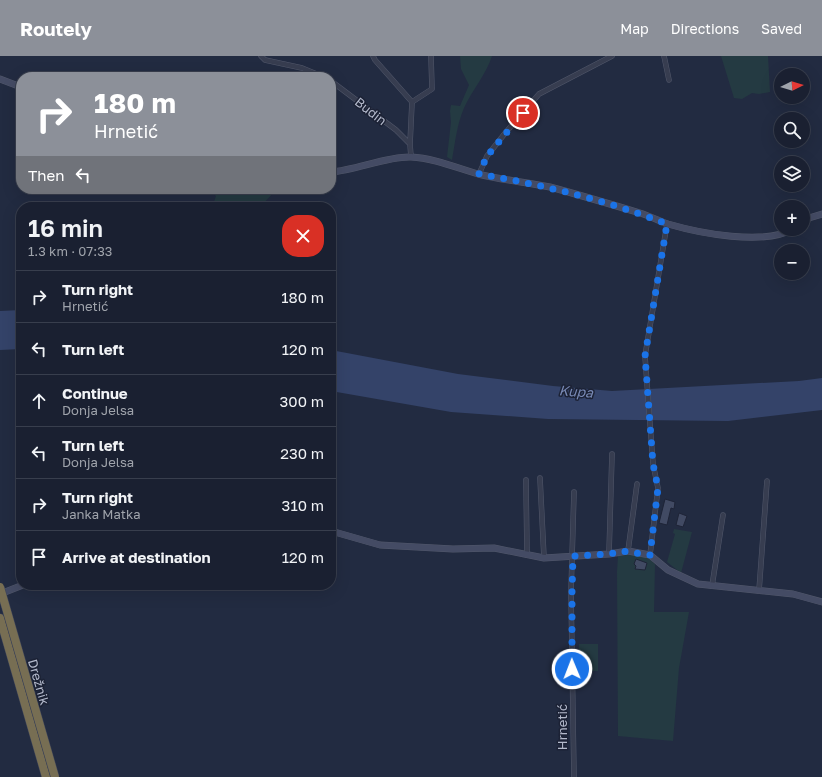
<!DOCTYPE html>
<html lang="en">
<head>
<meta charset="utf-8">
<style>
	:root { --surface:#1a2031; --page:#232839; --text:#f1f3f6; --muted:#9fa3ab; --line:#383e4d; --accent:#8c9099 }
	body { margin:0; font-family:"Golos Text",sans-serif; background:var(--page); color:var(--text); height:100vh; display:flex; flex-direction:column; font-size:15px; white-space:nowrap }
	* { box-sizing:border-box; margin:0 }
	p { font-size:13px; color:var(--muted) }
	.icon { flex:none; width:22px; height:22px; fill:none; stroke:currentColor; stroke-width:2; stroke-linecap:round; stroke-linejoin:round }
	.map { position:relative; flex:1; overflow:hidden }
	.sheet { position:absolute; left:16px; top:146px; width:320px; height:388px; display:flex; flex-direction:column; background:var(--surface); border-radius:16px; box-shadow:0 4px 16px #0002,0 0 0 1px var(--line) }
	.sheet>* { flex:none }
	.top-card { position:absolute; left:16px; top:16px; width:320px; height:122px; border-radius:16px; box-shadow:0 4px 16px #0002,0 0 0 1px var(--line); background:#8c9099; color:#fff; overflow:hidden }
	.needle { width:26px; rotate:85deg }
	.controls { position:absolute; left:774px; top:12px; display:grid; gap:8px }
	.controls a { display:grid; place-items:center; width:36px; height:36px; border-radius:50%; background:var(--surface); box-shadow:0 4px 16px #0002,0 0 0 1px var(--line); font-size:20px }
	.pin { position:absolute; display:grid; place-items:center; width:34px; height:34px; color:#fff; margin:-17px; border:2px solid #fff; border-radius:50%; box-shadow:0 1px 4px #0007 }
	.me { position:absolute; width:44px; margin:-22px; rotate:359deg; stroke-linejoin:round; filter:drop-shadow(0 0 3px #0008) }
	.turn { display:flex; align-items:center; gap:14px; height:84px; padding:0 12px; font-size:18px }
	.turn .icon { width:52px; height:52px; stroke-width:2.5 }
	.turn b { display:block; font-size:28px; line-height:34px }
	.then { display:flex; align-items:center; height:38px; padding:0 12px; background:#0003; gap:8px; font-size:15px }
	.round { display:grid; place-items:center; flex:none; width:42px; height:42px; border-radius:16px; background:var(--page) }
	.overview { display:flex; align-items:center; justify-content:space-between; height:68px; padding:0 12px }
	h1 { font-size:24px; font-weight:600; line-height:30px }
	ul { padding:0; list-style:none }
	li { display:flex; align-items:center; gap:12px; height:52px; padding:0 12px; border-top:1px solid var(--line) }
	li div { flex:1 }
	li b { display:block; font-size:15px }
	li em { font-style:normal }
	header { display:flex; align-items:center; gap:24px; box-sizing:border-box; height:56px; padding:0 20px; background:var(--accent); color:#fff }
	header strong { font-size:19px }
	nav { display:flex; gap:22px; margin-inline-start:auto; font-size:14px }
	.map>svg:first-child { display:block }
	.green { fill:#243a42 }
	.water { fill:#344369 }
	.building { fill:#414a63; stroke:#1e2437 }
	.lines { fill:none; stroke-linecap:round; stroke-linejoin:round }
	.street-casing { stroke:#52586b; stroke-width:5.5 }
	.secondary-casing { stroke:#52586b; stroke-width:7 }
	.highway-casing { stroke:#3f4558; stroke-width:9 }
	.street { stroke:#373d50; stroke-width:4.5 }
	.secondary { stroke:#444b64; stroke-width:6 }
	.highway { stroke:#776e53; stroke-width:8 }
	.highway-bridge-casing { stroke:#3f4558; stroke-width:9; stroke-linecap:butt }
	.highway-bridge { stroke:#776e53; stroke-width:8 }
	.route { stroke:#1a73e8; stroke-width:7; stroke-dasharray:0 12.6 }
	.labels { text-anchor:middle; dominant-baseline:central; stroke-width:3; stroke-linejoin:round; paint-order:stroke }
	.street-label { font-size:13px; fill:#b3b9cb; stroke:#1c2235 }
	.water-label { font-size:14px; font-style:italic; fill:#7889b5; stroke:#1c2235 }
</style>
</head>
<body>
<header>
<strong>Routely</strong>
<nav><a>Map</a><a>Directions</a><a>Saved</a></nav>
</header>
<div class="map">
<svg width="822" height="721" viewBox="0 0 822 721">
	<rect width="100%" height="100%" fill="#222b41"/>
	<path class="green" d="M460,0h32c-6,19 -20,34 -28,52 -7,16 -9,35 -12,52l-5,-3 4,-35 -1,-11 1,-6 9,1 9,-21 -8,-16z
		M721,0h47l2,36 -11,2 -7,-1 -10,6 -8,-1z
		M208,133h69l-17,18h-48l4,-11z
		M674,473l18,3 -11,41 -14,-11 8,-28 -2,-1z
		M635,498l12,3 8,7 -1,48h35l-10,56 -6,73 -55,-5 -1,-164 1,-16z
		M579,588h19v27h-19z"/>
	<path class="water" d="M21,254v39l-21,1v-39z
		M331,294l127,24 95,12 59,5 187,-10 23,-3v32l-94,11 -180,-2 -97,-7 -120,-21z"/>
	<path class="building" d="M665,443l10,3 -1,7 -3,-1 -4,17 -8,-2z
		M679,457l8,3 -4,11 -7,-2z
		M636,503l11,4 -2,7 -10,-1 1,-3 -2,-2z"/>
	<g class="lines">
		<g class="street-casing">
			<path id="street" d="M261,0l4,4 37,8 22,9
				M373,0l2,4 37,42
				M664,0l5,24
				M331,25l65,49 14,14
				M411,101l-1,-13 2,-42 20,-13 -1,-33
				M479,118l8,-18 19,-24 33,-38 73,-38
				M540,422l4,80
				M526,424l1,75
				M628,495l9,-67
				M609,498l3,-100
				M650,499l8,-67 -5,-24 -8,-108 22,-132
				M712,530l11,-71
				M759,535l8,-110
				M574,721l-3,-185 3,-100"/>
		</g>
		<g class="secondary-casing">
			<path id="secondary" d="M0,23l21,8
				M331,116c25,-2 57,-16 80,-15 23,1 46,11 67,17 24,6 48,8 72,13 30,8 60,17 90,26 10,3 19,8 28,11 31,9 96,22 125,5
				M803,167l6,-5 13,-4
				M331,475l49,14 73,4 41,-1 50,10 65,-4 19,-3 22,4 18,15 30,14 95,10 29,8
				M0,538l23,-9"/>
		</g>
		<g class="highway-casing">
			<path id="highway" d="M0,562l46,159"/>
		</g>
		<use href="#street" class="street"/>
		<use href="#secondary" class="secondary"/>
		<use href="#highway" class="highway"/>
		<g class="highway-bridge-casing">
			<path id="highway-bridge" d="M0,531l55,190"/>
		</g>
		<use href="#highway-bridge" class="highway-bridge"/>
	</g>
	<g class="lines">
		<path class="route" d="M523,57l-36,43 -8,18c64,11 127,26 188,50l-22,132 8,108 5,24 -8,67 -28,-4 -13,3 -36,2 -1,36v77"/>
	</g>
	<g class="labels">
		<g class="street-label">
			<text transform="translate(371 55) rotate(38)">Budin</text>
			<text transform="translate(39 626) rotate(74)">Drežnik</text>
			<text transform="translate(562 671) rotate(-90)">Hrnetić</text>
		</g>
		<g class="water-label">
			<text transform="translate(576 335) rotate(4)">Kupa</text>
		</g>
	</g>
</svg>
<div class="controls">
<a><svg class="needle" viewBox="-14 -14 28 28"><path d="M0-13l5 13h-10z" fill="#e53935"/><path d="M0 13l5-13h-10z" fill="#9fa3ab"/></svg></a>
<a><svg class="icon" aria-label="search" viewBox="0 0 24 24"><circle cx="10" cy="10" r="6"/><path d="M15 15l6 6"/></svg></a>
<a><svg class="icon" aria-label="layers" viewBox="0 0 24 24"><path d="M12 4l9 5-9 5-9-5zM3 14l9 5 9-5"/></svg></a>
<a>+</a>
<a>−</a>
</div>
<div class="pin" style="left:523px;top:57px;background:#d93025"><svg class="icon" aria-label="arrive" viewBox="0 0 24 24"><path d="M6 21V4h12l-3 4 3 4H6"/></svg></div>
<svg class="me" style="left:572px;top:613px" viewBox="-20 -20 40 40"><circle r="17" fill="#1a73e8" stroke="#fff" stroke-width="3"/><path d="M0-11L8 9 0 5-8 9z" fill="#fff"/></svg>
<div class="top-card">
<div class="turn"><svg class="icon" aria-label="right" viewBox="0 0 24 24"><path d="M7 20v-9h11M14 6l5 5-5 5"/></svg><div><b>180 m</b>Hrnetić</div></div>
<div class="then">Then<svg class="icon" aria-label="left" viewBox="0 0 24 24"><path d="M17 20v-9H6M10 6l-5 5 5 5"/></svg></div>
</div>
<section class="sheet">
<div class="overview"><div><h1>16 min</h1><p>1.3 km · 07:33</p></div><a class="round" style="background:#d93025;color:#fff"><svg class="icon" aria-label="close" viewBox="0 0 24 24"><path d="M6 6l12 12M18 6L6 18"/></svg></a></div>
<ul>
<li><svg class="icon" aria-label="right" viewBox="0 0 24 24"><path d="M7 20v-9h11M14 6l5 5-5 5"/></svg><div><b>Turn right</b><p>Hrnetić</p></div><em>180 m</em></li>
<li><svg class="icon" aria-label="left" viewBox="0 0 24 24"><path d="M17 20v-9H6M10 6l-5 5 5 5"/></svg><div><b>Turn left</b></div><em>120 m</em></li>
<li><svg class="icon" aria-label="ahead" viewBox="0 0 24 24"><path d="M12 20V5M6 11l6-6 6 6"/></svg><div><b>Continue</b><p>Donja Jelsa</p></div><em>300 m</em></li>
<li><svg class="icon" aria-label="left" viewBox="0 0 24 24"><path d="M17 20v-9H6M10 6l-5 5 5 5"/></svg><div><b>Turn left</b><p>Donja Jelsa</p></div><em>230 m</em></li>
<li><svg class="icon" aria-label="right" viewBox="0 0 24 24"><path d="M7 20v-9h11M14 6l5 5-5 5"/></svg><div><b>Turn right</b><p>Janka Matka</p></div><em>310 m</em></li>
<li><svg class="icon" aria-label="arrive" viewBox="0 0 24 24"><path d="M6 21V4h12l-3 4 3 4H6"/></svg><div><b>Arrive at destination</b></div><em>120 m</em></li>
</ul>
</section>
</div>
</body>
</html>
